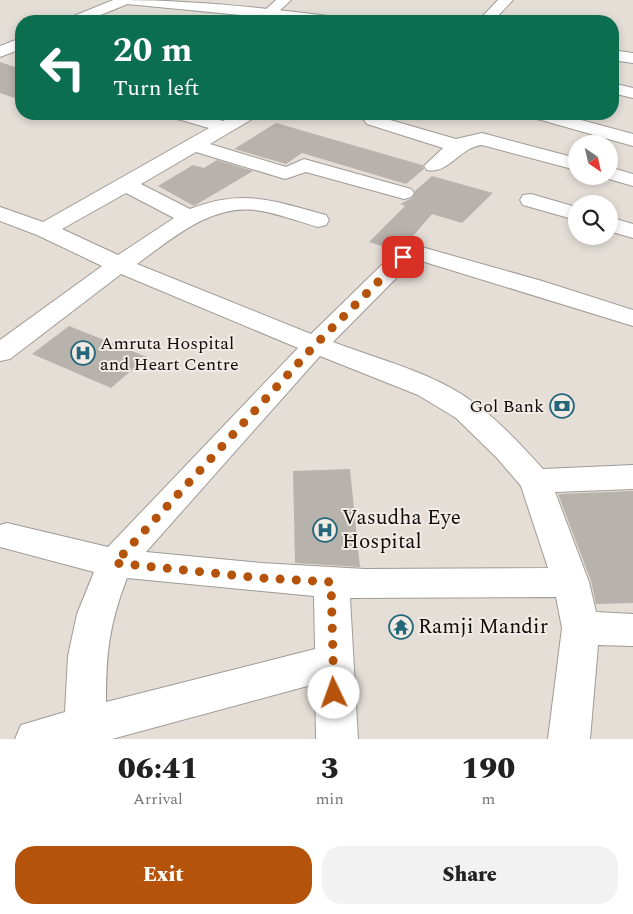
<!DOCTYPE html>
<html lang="en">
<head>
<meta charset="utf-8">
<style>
	:root { --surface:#fff; --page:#f2f2f2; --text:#222; --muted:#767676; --accent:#b45309 }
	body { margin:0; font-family:Spectral,serif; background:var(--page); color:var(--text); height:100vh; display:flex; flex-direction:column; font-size:19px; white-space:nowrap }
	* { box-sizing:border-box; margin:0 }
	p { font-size:16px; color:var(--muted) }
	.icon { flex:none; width:28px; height:28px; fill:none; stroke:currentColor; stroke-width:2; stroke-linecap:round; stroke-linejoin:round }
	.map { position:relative; height:739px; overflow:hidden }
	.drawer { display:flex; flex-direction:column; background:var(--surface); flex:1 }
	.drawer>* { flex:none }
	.guide { position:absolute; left:15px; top:15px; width:604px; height:105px; border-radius:20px; box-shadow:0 2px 8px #0003; background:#0b6e4f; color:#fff; overflow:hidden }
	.needle { width:32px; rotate:146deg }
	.fabs { position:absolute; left:568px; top:135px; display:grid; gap:10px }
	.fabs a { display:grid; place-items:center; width:50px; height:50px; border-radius:50%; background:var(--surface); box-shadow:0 2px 8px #0003; font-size:25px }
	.pin { position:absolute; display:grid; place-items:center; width:42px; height:42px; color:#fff; margin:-21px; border-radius:10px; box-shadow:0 2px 8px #0006 }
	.me { position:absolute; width:55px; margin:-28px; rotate:357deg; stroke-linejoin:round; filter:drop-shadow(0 0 4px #0008) }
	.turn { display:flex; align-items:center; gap:18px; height:105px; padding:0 15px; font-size:22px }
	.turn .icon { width:65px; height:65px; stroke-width:2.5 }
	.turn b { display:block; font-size:35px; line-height:42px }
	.eta { display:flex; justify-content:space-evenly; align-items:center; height:85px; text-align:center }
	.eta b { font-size:30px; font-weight:800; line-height:35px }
	.cta { display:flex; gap:10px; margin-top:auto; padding:10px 15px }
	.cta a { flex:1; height:58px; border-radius:20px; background:var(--accent); color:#fff; font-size:20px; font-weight:800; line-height:58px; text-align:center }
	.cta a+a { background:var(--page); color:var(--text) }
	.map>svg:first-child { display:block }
	.building { fill:#b8b2ac }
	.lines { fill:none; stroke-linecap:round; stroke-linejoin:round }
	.minor-casing { stroke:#a09a94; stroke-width:2 }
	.major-casing { stroke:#a09a94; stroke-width:2 }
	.minor { fill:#fff; fill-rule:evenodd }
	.major { fill:#fff; fill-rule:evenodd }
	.route { stroke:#b45309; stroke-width:9; stroke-dasharray:0 16.2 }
	.labels { text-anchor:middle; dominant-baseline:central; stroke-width:4; stroke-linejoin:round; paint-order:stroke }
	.poi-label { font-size:18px; fill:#0e0c0a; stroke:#f1ebe4; text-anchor:start }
	.near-poi-label { font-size:21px; fill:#0e0c0a; stroke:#f1ebe4; text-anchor:start }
</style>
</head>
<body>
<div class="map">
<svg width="633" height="739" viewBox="0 0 633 739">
	<rect width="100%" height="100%" fill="#e4ded7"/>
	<path class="building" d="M0,62l21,7v31l-21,-7z
		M276,123l146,42 2,4 -18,15 -104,-31 -16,11 -52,-15z
		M217,160l36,11 -59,35 -36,-20 35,-21 11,3z
		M432,176l61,17 -31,30 -30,-9 -25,29 -12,7 -26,-8 36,-36 -5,-2 12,-6 3,-7z
		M69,326l78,31 -36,31 -79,-34z
		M350,469l10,98 -65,-4 -2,-92z
		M633,491v112l-37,1 -5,-23 -33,-87z"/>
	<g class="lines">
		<g class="minor-casing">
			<path id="minor" d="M113,0h19l-2,3 -44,18h-19l2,-3z
				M276,0h15l-17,16h-10l-2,-3z
				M498,0h15l-20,21h-15z
				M21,38v11l-21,8v-11z
				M612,83l21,5v10l-21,-5z
				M171,114h28l24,7 12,-7h22l-3,4 -44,26 76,23 18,-8 107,30 3,4 -3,4 -7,2 -98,-27 -21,7 -89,-27 -55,32 49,25c54,-21 83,-8 136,6l3,5 -3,5 -8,2c-21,-6 -41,-14 -63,-17 -46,-5 -83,29 -118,54l174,70 84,-82 8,-6 8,-2 131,37 91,29v16l-218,-67 -82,83c47,18 103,31 144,63 24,18 45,41 66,64l90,-4v24l-78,3 34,90 7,30 37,2v32l-35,-1 -8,94h-42l14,-111 -6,-31 -206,1 8,141h-42l-1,-55 -203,55h-97l6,-14 44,-13 3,-56 9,-42 17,-42 -94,-25v-22l7,-2 101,24 190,-199 -177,-74 -111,85 -10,2v-21l102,-74 -65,-31 -37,-14v-14l43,15 166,-94 -35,-10zM126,193l48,25 -56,37 -56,-26zM320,356l98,39 38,23 41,40 24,28 27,82 -183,1 -104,-6 -115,-11zM127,578l187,18 1,53 -209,53c0,-49 3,-77 21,-124z
				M531,114h28l74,20v12l-99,-28z
				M373,115l83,24 26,-6 94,25v12l-94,-25c-22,2 -34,30 -55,25l-3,-4 19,-18 -76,-24 -3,-4 3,-4z
				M609,167l24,7v12l-31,-9 7,-1z
				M531,194l45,13v13l-53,-15 -3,-5 3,-5z
				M609,217l24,7v14l-24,-7z"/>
		</g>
		<g class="major-casing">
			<path id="major" d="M120,0c73,0 145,8 217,17l7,4h-42l-175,-17z
				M612,50l21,3v10l-21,-3z"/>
		</g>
		<use href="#minor" class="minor"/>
		<use href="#major" class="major"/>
	</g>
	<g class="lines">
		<path class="route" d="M334,693l-3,-111 -70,-4 -146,-15 200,-218 88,-88"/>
	</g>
	<defs>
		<g id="hospital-ring" transform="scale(1.25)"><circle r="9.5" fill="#f1ebe4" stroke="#24667a" stroke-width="1.5"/><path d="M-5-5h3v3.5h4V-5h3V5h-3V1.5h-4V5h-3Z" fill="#24667a"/></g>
		<g id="bank-ring" transform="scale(1.25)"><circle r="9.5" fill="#f1ebe4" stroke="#24667a" stroke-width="1.5"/><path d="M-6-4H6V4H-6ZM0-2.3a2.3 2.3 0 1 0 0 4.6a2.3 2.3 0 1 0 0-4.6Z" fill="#24667a"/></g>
		<g id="temple-ring" transform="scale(1.25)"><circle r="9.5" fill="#f1ebe4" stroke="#24667a" stroke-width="1.5"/><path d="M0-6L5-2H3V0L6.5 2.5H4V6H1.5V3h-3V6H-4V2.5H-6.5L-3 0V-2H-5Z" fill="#24667a"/></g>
	</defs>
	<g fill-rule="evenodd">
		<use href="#hospital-ring" x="83" y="353"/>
		<use href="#bank-ring" x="562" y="406"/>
		<use href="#hospital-ring" x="325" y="530"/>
		<use href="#temple-ring" x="401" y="627"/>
	</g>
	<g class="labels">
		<g class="poi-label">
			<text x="100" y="343">Amruta Hospital<tspan x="100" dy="21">and Heart Centre</tspan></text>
			<text x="544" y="406" text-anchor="end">Gol Bank</text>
		</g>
		<g class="near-poi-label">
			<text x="342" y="518">Vasudha Eye<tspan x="342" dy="24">Hospital</tspan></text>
			<text x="418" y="627">Ramji Mandir</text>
		</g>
	</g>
</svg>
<div class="fabs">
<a><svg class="needle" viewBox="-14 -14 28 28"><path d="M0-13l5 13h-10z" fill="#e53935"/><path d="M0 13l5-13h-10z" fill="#767676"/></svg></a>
<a><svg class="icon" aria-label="search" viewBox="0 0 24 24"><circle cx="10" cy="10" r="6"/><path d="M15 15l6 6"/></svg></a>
</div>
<div class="pin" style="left:403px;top:257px;background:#d93025"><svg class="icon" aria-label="arrive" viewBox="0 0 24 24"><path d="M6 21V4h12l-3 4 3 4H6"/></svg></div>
<svg class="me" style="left:334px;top:693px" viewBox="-20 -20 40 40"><circle r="19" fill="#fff"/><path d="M0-13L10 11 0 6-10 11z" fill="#b45309"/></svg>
<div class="guide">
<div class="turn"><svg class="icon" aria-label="left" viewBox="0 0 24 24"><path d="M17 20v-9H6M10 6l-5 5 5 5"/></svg><div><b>20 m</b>Turn left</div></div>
</div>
</div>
<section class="drawer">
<div class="eta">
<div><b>06:41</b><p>Arrival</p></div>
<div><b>3</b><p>min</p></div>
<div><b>190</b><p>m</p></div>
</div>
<div class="cta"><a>Exit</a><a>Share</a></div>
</section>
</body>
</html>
